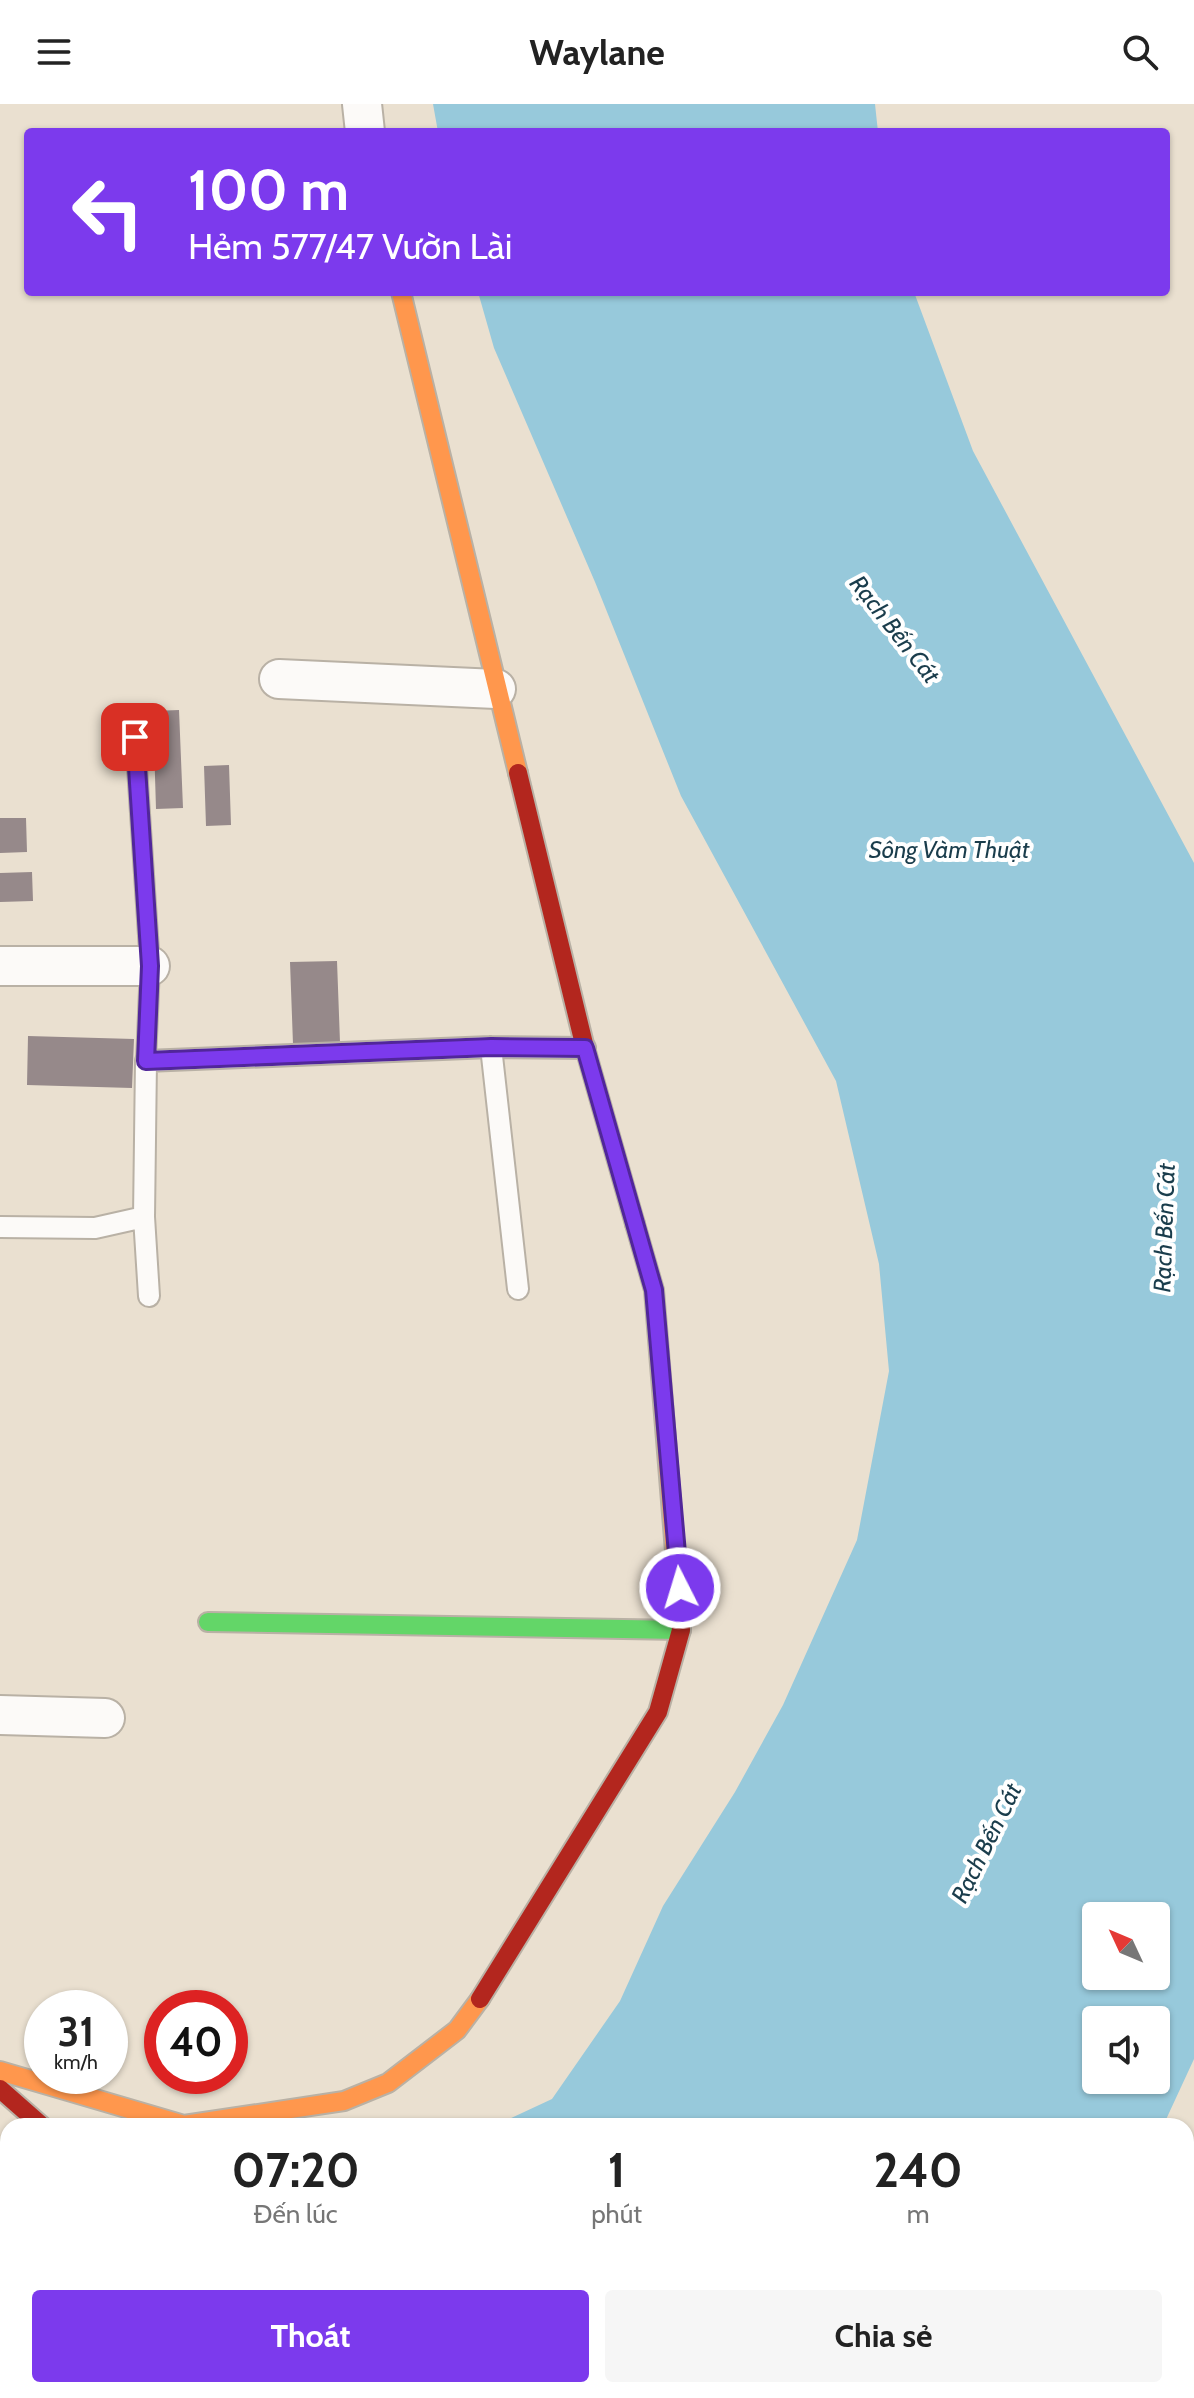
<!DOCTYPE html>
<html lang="vi">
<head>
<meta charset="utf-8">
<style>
	:root { --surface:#fff; --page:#f6f6f6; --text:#222; --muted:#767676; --accent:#7c3aed }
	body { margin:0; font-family:Cabin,sans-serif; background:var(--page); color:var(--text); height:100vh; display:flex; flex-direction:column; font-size:30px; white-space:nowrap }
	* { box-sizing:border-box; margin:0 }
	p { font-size:26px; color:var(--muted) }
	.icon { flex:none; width:44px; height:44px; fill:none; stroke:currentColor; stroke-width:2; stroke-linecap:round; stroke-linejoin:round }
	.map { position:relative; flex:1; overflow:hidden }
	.details { position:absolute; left:0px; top:2014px; width:1194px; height:280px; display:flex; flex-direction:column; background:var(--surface); border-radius:24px 24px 0 0; box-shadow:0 2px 6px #0004 }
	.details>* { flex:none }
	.hud { position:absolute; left:24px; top:24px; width:1146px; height:168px; border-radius:8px; box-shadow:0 2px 6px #0004; background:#7c3aed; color:#fff; overflow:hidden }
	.needle { width:52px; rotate:314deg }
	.fabs { position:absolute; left:1082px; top:1798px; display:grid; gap:16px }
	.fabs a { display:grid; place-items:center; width:88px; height:88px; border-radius:8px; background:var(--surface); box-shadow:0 2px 6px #0004; font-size:40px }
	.speed { position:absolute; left:24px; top:1886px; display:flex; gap:16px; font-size:40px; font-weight:700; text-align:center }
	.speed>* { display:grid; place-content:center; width:104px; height:104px; border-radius:50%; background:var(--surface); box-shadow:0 2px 6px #0004; line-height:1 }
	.speed small { font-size:20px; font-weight:400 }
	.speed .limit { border:12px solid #d22; background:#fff; color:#111 }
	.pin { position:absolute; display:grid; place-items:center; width:68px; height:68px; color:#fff; margin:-34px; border-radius:16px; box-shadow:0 4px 12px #0006 }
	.me { position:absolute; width:88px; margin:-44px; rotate:355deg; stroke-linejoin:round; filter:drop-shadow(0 0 6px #0008) }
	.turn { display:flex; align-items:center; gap:28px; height:168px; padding:0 32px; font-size:36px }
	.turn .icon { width:104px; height:104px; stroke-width:2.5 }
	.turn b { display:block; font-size:56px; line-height:68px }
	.eta { display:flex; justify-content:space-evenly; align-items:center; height:136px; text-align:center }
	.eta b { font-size:48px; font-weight:700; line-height:56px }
	.button { display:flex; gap:16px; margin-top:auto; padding:16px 32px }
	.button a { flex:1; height:92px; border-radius:8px; background:var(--accent); color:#fff; font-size:32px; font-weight:700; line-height:92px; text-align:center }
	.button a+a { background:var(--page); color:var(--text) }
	header { display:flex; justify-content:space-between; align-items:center; height:104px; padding:0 32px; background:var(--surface); font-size:36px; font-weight:700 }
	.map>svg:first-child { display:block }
	.water { fill:#97c9db; fill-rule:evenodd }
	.building { fill:#96898a }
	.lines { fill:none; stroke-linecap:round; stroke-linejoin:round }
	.lane-casing { stroke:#b9b1a5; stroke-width:24 }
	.street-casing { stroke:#b9b1a5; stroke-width:42 }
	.fast-casing { stroke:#b9b1a5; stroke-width:22 }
	.slow-casing { stroke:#b9b1a5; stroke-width:22 }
	.jam-casing { stroke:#b9b1a5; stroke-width:22 }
	.lane { stroke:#fcfaf8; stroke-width:20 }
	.street { stroke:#fcfaf8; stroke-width:38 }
	.fast { stroke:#63d668; stroke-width:18 }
	.slow { stroke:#ff974d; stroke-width:18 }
	.jam { stroke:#b3261e; stroke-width:18 }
	.route-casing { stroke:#51269a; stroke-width:20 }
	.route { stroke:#7c3aed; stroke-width:14 }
	.labels { text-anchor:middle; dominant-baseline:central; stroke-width:8; stroke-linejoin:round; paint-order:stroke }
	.water-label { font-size:24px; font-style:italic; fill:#1a3d4c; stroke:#fff }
</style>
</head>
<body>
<header><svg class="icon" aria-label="menu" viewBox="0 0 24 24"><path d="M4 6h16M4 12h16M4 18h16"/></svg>Waylane<svg class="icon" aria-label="search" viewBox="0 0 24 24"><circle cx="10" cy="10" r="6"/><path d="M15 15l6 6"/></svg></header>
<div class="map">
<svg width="1194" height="2294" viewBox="0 0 1194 2294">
	<rect width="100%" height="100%" fill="#eae0d0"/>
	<path class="water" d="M433,0h442l3,28h-440z
		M478,188h436l59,159 221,412v1196l-31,67h-669l58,-27 68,-98 43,-95 72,-114 48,-87 74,-165 32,-169 -10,-107 -43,-183 -155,-285 -86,-214 -101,-234zM1096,1812h60v60h-60zM1096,1916h60v60h-60z
		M8,2164v122h1057l-6,8h-1059v-126z"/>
	<path class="building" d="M179,606l4,98 -27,1 -3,-98z
		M229,661l2,60 -25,1 -2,-60z
		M0,714h26l1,34 -27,1z
		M32,768l1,29 -33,1v-29z
		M337,857l3,81 -47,2 -3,-82z
		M28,932l106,3 -2,49 -105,-3z"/>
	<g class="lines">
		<g class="lane-casing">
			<path id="lane" d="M491,943l27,242
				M0,1123l95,1 49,-11
				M149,1192l-5,-79 2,-156 345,-14 94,1"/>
		</g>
		<g class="street-casing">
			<path id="street" d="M362,0l3,28
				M279,575l217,10
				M0,862h150
				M0,1611l105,3"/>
		</g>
		<g class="fast-casing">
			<path id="fast" d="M208,1518l473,8"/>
		</g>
		<g class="slow-casing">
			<path id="slow" d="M401,188l117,481
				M135,633l15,229 -4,95
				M635,1120l19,66 25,311
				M0,1967l184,54 160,-24 44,-18 69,-53 23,-31
				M330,2286l7,8"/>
		</g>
		<g class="jam-casing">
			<path id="jam" d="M518,669l67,275 50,176
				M480,1895l178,-287 23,-82 -2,-29
				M0,1985l42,37
				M282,2286l7,8"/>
		</g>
		<use href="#lane" class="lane"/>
		<use href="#street" class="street"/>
		<use href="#fast" class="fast"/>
		<use href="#slow" class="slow"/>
		<use href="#jam" class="jam"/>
	</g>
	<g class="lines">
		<g class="route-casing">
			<path id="route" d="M135,633l15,229 -4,95 345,-14 94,1 69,242 26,298"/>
		</g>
		<use href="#route" class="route"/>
	</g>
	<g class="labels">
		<g class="water-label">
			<text transform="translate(895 525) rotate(52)">Rạch Bến Cát</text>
			<text x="949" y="745">Sông Vàm Thuật</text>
			<text transform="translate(1164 1124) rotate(-88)">Rạch Bến Cát</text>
			<text transform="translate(986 1739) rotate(-64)">Rạch Bến Cát</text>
		</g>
	</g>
</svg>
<div class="fabs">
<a><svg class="needle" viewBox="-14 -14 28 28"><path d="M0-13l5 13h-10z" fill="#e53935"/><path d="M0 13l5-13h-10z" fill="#767676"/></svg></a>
<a><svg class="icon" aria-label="sound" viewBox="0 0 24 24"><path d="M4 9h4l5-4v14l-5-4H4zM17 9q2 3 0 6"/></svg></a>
</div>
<div class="speed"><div>31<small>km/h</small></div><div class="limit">40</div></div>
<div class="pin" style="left:135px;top:633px;background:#d93025"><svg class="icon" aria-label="arrive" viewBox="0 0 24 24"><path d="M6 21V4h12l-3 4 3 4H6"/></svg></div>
<svg class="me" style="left:680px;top:1484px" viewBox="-20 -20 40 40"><circle r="17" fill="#7c3aed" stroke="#fff" stroke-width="3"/><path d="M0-11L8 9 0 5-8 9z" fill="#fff"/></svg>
<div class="hud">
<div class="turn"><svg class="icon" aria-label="left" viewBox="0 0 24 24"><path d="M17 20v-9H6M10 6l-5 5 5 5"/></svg><div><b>100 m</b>Hẻm 577/47 Vườn Lài</div></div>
</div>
<section class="details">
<div class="eta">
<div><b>07:20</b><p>Đến lúc</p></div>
<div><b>1</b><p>phút</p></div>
<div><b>240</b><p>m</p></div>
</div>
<div class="button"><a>Thoát</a><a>Chia sẻ</a></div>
</section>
</div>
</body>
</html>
